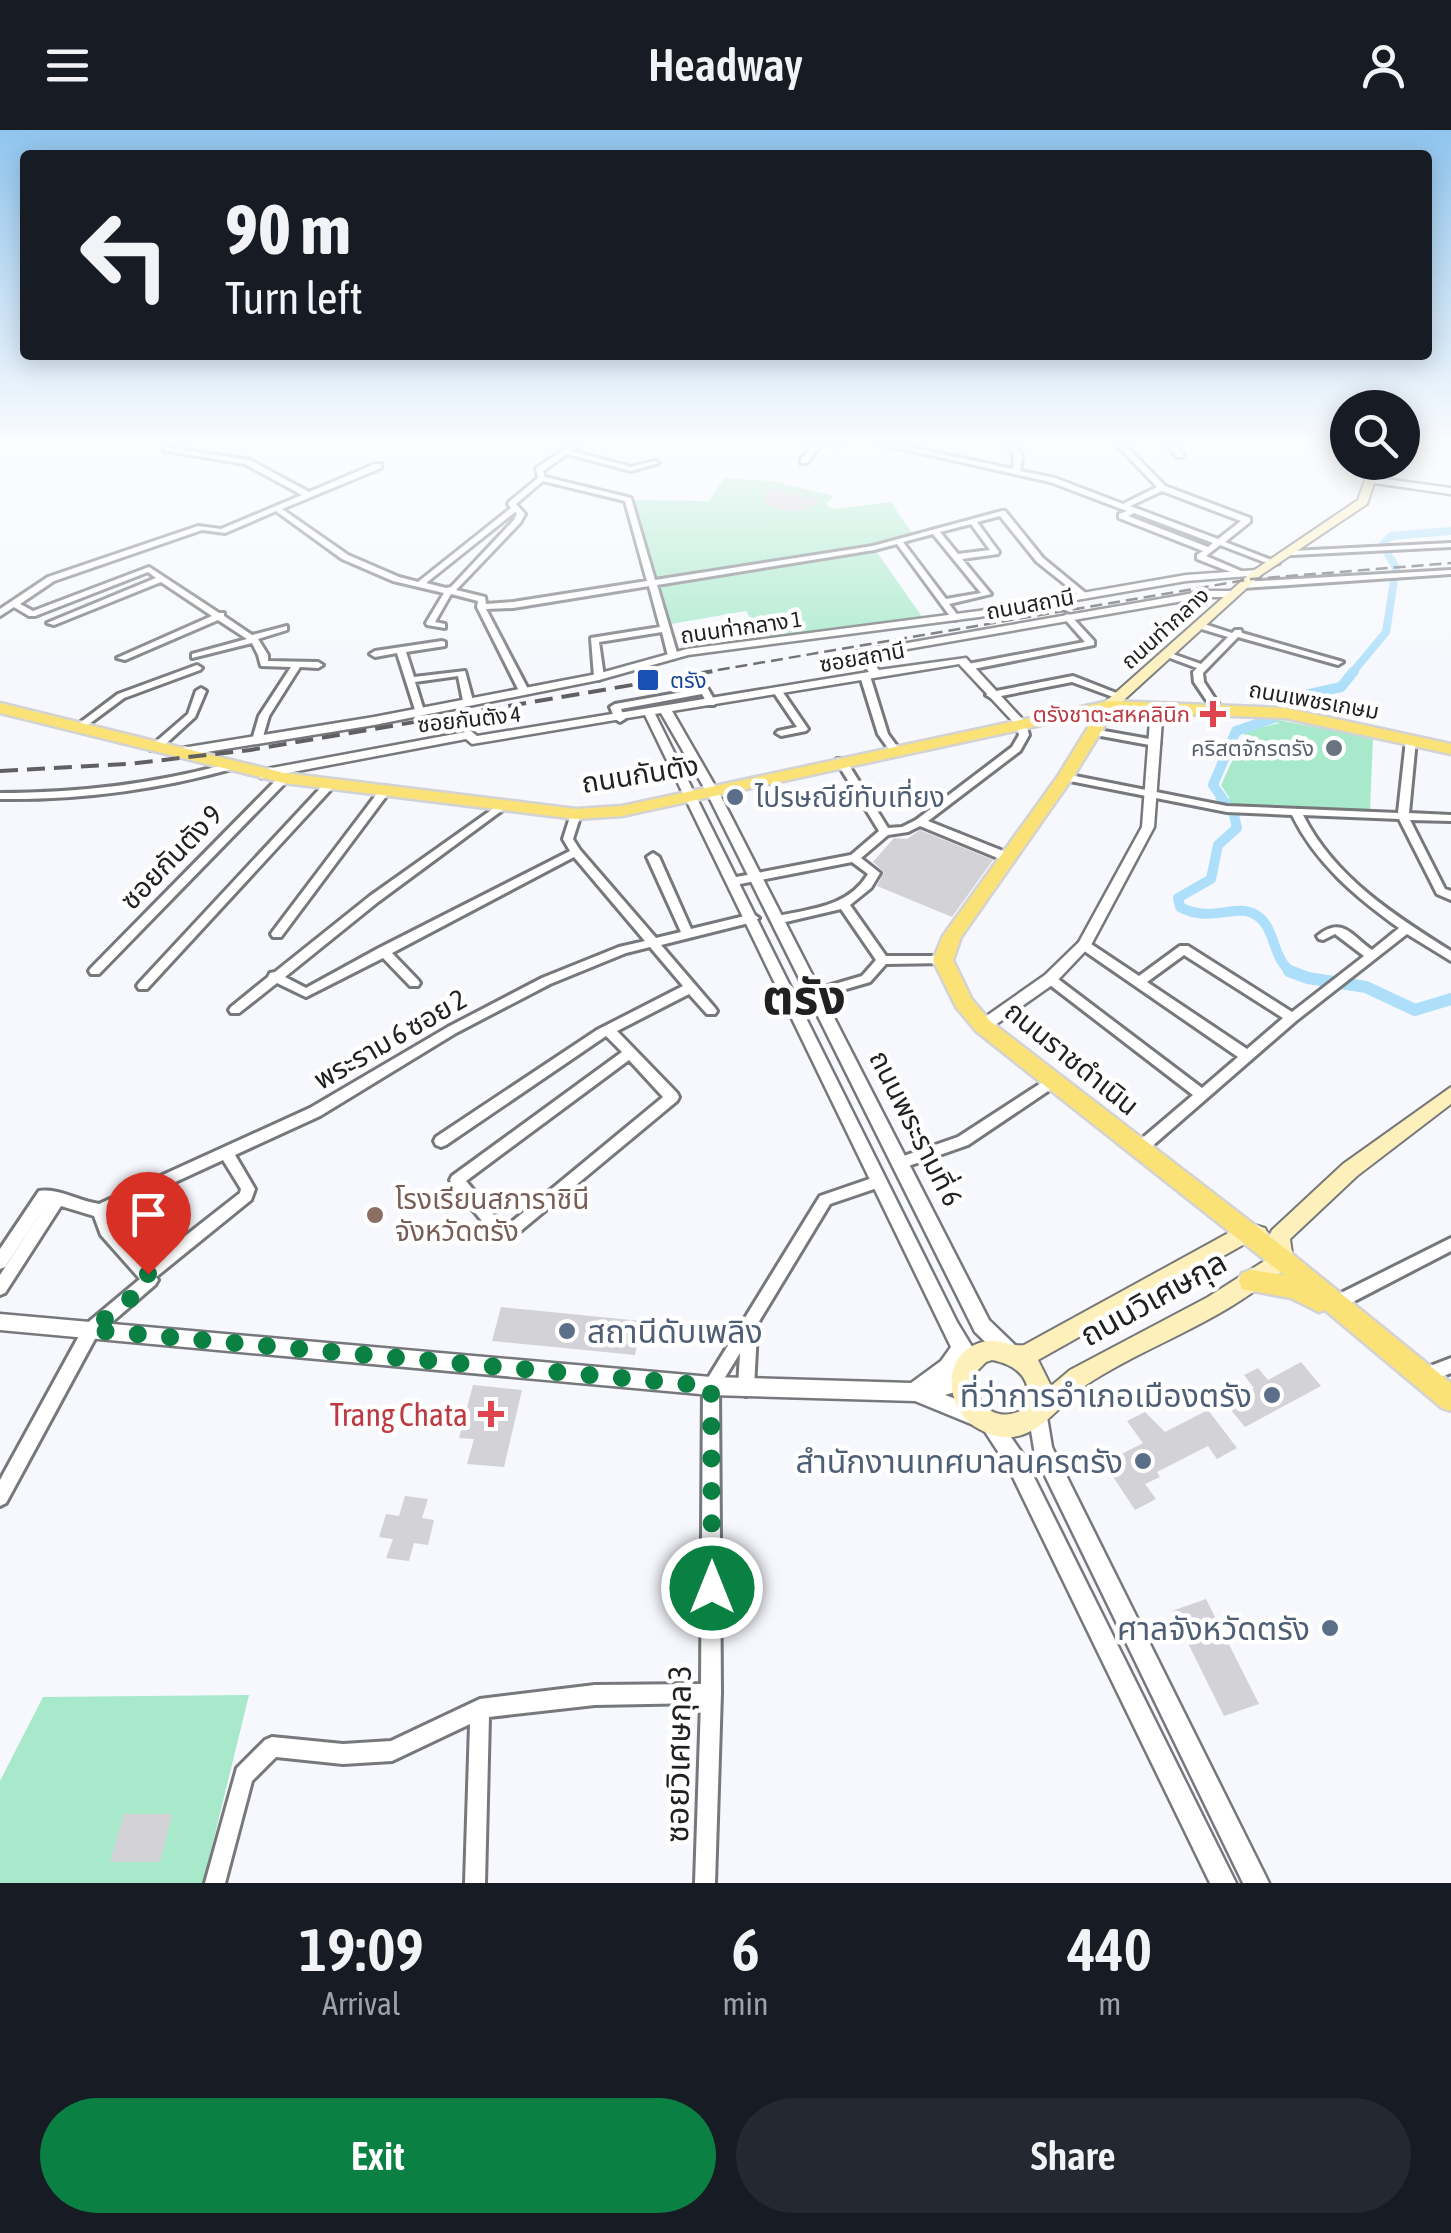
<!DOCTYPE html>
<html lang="en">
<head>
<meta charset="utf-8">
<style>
	:root { --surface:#171b24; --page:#242831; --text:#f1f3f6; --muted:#9ea1a6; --accent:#0b8043 }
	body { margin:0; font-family:"Asap Condensed","Noto Sans Thai",sans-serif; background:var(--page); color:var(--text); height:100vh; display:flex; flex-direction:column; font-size:38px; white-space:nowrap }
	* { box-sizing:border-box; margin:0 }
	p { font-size:32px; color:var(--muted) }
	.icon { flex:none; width:55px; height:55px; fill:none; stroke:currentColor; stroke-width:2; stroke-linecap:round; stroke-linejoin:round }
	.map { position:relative; height:1753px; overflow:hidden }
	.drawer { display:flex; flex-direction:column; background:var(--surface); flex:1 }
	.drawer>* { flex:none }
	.banner { position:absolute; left:20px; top:20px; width:1412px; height:210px; border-radius:10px; box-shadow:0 5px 25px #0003; background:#171b24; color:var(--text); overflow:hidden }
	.controls { position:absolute; left:1330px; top:260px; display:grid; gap:20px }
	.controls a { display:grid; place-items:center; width:90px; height:90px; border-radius:50%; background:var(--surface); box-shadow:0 5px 25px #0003; font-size:50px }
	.pin { position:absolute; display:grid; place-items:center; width:85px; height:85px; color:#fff; margin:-102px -42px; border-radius:50% 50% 50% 0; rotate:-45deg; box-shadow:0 0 10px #0007 }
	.pin .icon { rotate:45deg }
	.me { position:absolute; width:110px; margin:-55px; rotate:0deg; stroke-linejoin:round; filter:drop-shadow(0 0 8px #0008) }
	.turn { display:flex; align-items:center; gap:35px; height:210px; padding:0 40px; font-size:45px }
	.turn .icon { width:130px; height:130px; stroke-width:2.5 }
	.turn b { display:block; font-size:70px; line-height:85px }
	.eta { display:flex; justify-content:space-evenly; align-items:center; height:170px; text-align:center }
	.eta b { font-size:60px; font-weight:600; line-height:70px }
	.action { display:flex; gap:20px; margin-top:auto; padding:20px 40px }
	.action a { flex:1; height:115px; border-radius:60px; background:var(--accent); color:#fff; font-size:40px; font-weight:600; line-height:115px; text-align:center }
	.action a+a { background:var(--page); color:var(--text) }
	header { display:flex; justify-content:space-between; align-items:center; height:130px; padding:0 40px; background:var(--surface); font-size:45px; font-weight:600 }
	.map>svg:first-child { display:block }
	.green { fill:#a7e9ca }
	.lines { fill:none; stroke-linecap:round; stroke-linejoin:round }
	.canal-far2 { stroke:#addffa; stroke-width:8 }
	.canal-far1 { stroke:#addffa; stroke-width:10 }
	.canal { stroke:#addffa; stroke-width:12 }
	.building { fill:#d2d2d7 }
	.minor-casing { stroke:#76787c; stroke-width:6 }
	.tertiary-casing { stroke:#76787c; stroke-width:5 }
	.secondary-casing { stroke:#76787c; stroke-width:4 }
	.primary-casing { stroke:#d3d3d3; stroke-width:5 }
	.minor { fill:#fff; fill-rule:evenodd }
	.tertiary { fill:#fff; fill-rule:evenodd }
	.secondary { fill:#fdf0bb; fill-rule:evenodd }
	.primary { fill:#fbe276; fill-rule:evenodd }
	.rail-far1 { stroke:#606063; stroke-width:2.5; stroke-dasharray:12 6; stroke-linecap:butt }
	.rail { stroke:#606063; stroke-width:4; stroke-dasharray:18 9; stroke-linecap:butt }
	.route { stroke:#0b8043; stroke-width:18; stroke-dasharray:0 32.4 }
	.transit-dot { fill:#1a4fb4; stroke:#fff; stroke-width:4 }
	.health-dot { fill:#e0444e; stroke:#fff; stroke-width:4 }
	.worship-dot { fill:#6b7280; stroke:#fff; stroke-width:4 }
	.service-dot { fill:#5c6f8a; stroke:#fff; stroke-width:4 }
	.education-dot { fill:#8d6e63; stroke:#fff; stroke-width:4 }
	.labels { text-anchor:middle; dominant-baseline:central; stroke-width:9; stroke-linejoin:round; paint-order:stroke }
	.far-street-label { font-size:22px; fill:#212123; stroke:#fff }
	.far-transit-label { font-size:22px; fill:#164399; stroke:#fff; text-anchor:start }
	.far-health-label { font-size:22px; fill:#be3a42; stroke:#fff; text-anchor:end }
	.far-worship-label { font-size:22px; fill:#5b616d; stroke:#fff; text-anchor:end }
	.street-label { font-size:28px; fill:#212123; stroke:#fff }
	.service-label { font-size:28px; fill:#4e5e75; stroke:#fff; text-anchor:start }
	.education-label { font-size:28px; fill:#785e54; stroke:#fff; text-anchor:start }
	.near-street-label { font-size:32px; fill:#212123; stroke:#fff }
	.near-service-label { font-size:32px; fill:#4e5e75; stroke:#fff; text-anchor:end }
	.near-health-label { font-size:32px; fill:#be3a42; stroke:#fff; text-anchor:end }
	.town-label { font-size:48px; font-weight:bold; fill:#212123; stroke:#fff }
</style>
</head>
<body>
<header><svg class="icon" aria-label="menu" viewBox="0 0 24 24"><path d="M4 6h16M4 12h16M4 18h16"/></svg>Headway<svg class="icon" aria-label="person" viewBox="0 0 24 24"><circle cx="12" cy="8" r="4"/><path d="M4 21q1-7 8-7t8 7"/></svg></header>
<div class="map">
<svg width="1451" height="1753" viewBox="0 0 1451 1753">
	<rect width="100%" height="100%" fill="#f6f8fd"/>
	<path class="green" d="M724,348l47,3 63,15 -8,8 7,5 58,-7 25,37 -42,9 51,73 -162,20 -17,-30 -81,14 -37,-125 81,1z
		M1262,587l111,21 -3,72 -152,-7 -3,-5 15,1 -9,-14 25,-54 34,-8 -17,-2z
		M249,1565l-46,188h-203v-102l43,-84z"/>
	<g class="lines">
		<path class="canal-far2" d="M1383,414l8,-8 60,-5
			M1352,543l34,-41 10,-64 -11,-19"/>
		<path class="canal-far1" d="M1293,843c-22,-14 -16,-45 -37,-58 -19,-13 -45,9 -76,-8l-2,-9 33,-19 7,-34 19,-17 -3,-13 -21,-30 23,-54 38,-13 9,-18 58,-13 13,-16"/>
		<path class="canal" d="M1289,841l19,7 58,9 49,23 36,-11"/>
	</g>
	<path class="building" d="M767,358l53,12 -13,10 -27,1 -17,-9z
		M920,700l73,30 -41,57 -75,-31 7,-14 -11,-10 21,-24 13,1z
		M501,1177l140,14 -6,34 -143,-14z
		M1301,1232l20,24 -76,41 -20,-24 29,-15 -10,-13 14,-7 10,12z
		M473,1255l49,5 -18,77 -37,-3 7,-25 -15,-1z
		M1208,1280l29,38 -20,11 -9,-13 -51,26 3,5 -15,7 11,15 -21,11 -31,-47 39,-20 -16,-22 18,-9 20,20z
		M405,1366l23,3 -6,19 12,2 -6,25 -14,-2 -5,18 -23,-3 7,-19 -14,-2 7,-23 13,2z
		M1206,1469l53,105 -35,12 -52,-105z
		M124,1684h48l-12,48h-50z"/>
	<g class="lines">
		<g class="minor-casing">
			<path id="minor" d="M573,314h8l-9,7 59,16 24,-6 4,2 -28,8 -64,-17 -24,17 2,6 86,21 24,82 218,-34 129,-35h3l38,47 45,37 -7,2 -44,-35 -37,-46 -23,6 22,30 -1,2 -36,5 29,35 -42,10 10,13 -4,3 -3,-1 -55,-75 -23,6 -217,35 21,71 -5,3 -5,-3 -6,-24 -63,10 5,35 -5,3 -5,-3 -3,-39 69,-11 -11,-41 -136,22 -27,1 43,82 -5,3 -5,-3 -42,-84 1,-6 -27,-7 -16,28 10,2v4l-18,-3 -1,-2 18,-30 -51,-12 -51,-22 -66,-48 -51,22 -23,-3 -148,51 -34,23 13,7 116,-44 70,46h5v3l28,19 35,-9v4l-29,9 10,16v6l50,1 5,3 -5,3 -18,-1 -31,49 -7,24 -5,3 -5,-3 7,-24 32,-49 -30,-1 -3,-11 -6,-12 -60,15v-4l55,-15 -29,-19 -93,40 -8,-2 95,-42 -51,-34 -107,43 -7,-2 109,-45 -8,-6 -113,44h-6l-15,-9 -14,9v-7l48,-32 150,-51 23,3 81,-34 -57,-31 -78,-13h-3v-4l86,13 59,32 66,-28h6v4l-99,41 66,46 51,22 19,5 93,-74 -3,-4 1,-2 29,-24 -2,-10zM543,351l82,20 22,80 -134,21 -27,2 -1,-7 -29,-7 64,-67 5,-9 -9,-10zM515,382l2,2 -3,6 -63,67 -5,1 -20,-5zM971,394l19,26 -32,4 -18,-22zM933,404l48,59 -35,6 -43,-57z
				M814,314h8l-15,19h-6v-4z
				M833,314h9l-4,2z
				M881,314h13l119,25 1,-13 -6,-12h7l7,12 -2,15 35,7 68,26 34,-17 -41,-43h8l41,42 85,32v4l-25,20 54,21 -7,2 -52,-20 -14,11 42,18 -7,2 -44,-17v-4l6,-4 -84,-33v-4l8,-3 -77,-29zM1162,361l79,30 -23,18 -88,-33zM1134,383l79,30 -5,4 -80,-31z
				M1168,314h6l9,11 -1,2h-6z
				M1451,413v4l-159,8 -4,-2 4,-2z
				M1451,440v4l-208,14 -4,-3 4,-3z
				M1067,484l3,1 24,26v4l-126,25 -5,-3 5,-3 117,-22 -22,-25z
				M1201,493l31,10 3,-3h6l1,3 101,29 -5,3 -100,-28 -35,36 1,9 17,26 -5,3 -3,-1 -19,-28 -1,-10 4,-4 -35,-13 5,-3 34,12 27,-27 -30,-9v-4z
				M442,511l3,1v4l-39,6 8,25 51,-6 8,30 -5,3 -5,-3 -5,-25 -43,6 9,29 -2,2h-6l-19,-60 -22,4 -5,-3 5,-3z
				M197,535l5,3 -2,2 -76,28 -43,32h-6l-2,-2 45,-34z
				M865,543l5,3 18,58 11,15 -1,2h-8l-12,-17 -18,-58z
				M1073,546l51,20 -5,3 -3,-1 -44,-16 -81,16 -5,-3 5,-3z
				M201,558l5,3 -11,26 -36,33h-8v-4l37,-32 8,-23z
				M705,558l3,1 8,14 -2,2h-6l-6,-11 -81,15 4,10 -5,3 -5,-3 -5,-12 5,-3z
				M779,560l3,1 26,38 -2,2 -25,5 -5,-3 2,-2 19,-4 -23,-34z
				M1021,591l5,3 3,11 -9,16 -92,70 85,34 2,3 -2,3h-8l-85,-35 -12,6 -20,3 -27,23 19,15 -9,15 -21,17 36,51h57l6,4 -2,3 -61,1 -16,18 -55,16 -4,-1 -2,-3 2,-3 51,-15 14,-16 -35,-51 -64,15 -6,-4 2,-3c35,-8 75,-9 95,-43l-16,-12 -117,23 -4,-1 -2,-3 2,-3 120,-23 28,-24 -43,-70 1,-2h8l43,69 14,-1 14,-7 96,-73 7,-12 -3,-11z
				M1093,599l62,11 5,3 -5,3 -65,-12 -2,-2z
				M1411,607l5,3 -7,73 42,2v6l-41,-1 35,69 6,2v9l-14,-6 -38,-75 -96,-4c31,62 92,101 148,136v10l-44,-27 -111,87 -153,133 -5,2 -5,-2 -2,-4 2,-4 60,-51 -147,-113 -2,-3 2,-3h8l148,112 36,-31 -158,-109 -2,-3 2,-3h8l51,34 41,-30h8l104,66 72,-56 -29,-22 -12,6 -4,-1 -2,-3c25,-20 33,-2 55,14l27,-22c-43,-31 -83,-64 -107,-113l-65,-3 -162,-32 -5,-3 5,-3 162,32 171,7 8,-73zM1184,825l99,63 -36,31 -100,-67z
				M231,633l5,3 -1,2c-78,22 -155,32 -235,31v-6c79,0 154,-9 231,-30z
				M284,645l5,3 -1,2 -189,194h-8l-2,-3 2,-3 189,-192z
				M331,650l5,3 -1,2 -188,204h-8l-2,-3 2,-3 188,-202z
				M386,656l5,3 -1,2 -109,146h-8l-2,-3 2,-3 109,-144z
				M504,671l5,3 -1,2 -130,96 -93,75 21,11 73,-40 191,-97 -7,-12 8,-25 5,-3 4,1 1,2 -8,25 7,11 76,88 25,-6 -34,-75 6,-4 6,4 32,72 62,-15 6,4 -6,4 -92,23 54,63 2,3 -2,3h-8l-18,-20 -72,37 60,62 2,4 -2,4 -160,133 -17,5 -5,-2 -43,-53 -2,-4 2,-4 170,-124 -16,-16 -160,109 -5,2 -5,-2 -2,-4 2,-4 161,-107 86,-44 -33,-39 -24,6 -76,31 -94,49 -136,83 -85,39 20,34 -4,11 -95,77 2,3 -3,5 -58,50 -91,168 -6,3v-26l85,-155 55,-46 -39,-44 -7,-19 -33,-10 -56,87 -5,2v-20l48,-73 -43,65 -5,2v-20l39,-58c21,-3 38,10 60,13l211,-96 138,-81 94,-49 77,-31 26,-6 -71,-84 -182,96 26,27 2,3 -2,3h-8l-27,-28 -77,39 -29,-14 -38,30h-8l-2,-3 2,-3 37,-30 2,-4 5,-1 95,-76zM629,930l34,37 -155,128 -5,1 -37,-45zM223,1030l18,29 -1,4 -93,73 -35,-38 -4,-15z
				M1052,946l5,1 2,4 -2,4 -89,60 -68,24 -5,-2 -2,-4 2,-4 63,-22z
				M878,1046l5,2 2,4 -2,4 -53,18 -75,124 2,3 -3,57 -2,5 -6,3 -6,-3 -2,-5 2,-35 -21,34 2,306 -6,190h-20l6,-180 -106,2 -106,12 -4,166h-20l5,-159 -78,37 -49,3 -67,-7 -24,24 -27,102h-20l32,-115 28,-28 7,-3 71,7 48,-3 89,-42 115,-14 106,-1 2,-298 117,-190z
				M1451,1108v13l-110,57 -5,2 -5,-2 -3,-5 3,-5z
				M1451,1228v15l-25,10 -6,-3 -2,-5 2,-5z"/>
		</g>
		<g class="tertiary-casing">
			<path id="tertiary" d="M1370,347l81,11v6l-84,-12v-4z
				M1257,440l4,1v4l-75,6 -207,36 -291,38 -89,25 -225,45 -198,32 -6,-4 6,-4 198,-32 223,-43 90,-25 292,-38 207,-36z
				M1206,461h26l5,3 -5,3h-26l-339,59 12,14 87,-12 59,64v4h-8l-58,-62 -287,47 46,80 271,529 28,27 3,6 -3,6 -7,3 -7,-3 -28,-27 -269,-541 -45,-78 -6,1 302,608 23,38 -3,6 -7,3 -7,-4 -9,9 7,-1 7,3 3,6 -3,6 -23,7 38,14 3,7 4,-2 7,3 25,36 214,430h-26l-202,-416 -28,-43 -4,2 -61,-25 -204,-6 -711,-65v-16l711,63 200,6 30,-22 10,-14 -306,-632 -173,29 -6,-5 -205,39 -6,-4 6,-4 210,-39 6,5 392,-64 -14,-18 1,-2z
				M1157,574l6,3 -9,120 -63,118 -36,38 -67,47h-10l-3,-4 3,-4 67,-47 34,-33 63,-115 9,-120z
				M1038,1273l7,2 7,42 217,436h-26l-208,-428 -7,-43 3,-7z"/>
		</g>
		<g class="secondary-casing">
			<path id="secondary" d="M1365,332h10v18l-8,24 -106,71 -147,134h-10v-6l149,-132 105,-71 7,-20z
				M1451,957v17l-94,72 -67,63 3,21 -3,6c-23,16 -45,33 -70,47 -43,25 -92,44 -134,72 -24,17 -43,48 -73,52 -14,2 -32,-5 -43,-14 -28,-25 -25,-75 17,-82 13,-2 24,6 37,4l217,-119 7,-3 17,5 3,6 -3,6 -15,1 -212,119 13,26 19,-16 138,-73 64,-41 -3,-20 3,-6 71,-66zM992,1230c26,5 40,19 36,46 -28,21 -55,1 -54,-32l12,-12z"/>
		</g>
		<g class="primary-casing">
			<path id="primary" d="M1109,571l176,7 166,36v10l-166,-36 -171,-7 -41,66 -112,160 -8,23 18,38 19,23 301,232 160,130v28l-9,-3 -117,-98 -6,2 -28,-14 -49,-9 -3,-8 3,-8 9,-3 33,5 -308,-244 -20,-24 -23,-47 10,-24 115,-160 39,-63 -475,103 -46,3 -292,-36 -284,-70v-10l284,70 292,36 46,-3z"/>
		</g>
		<use href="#minor" class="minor"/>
		<use href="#tertiary" class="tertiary"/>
		<use href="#secondary" class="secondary"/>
		<use href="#primary" class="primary"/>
		<path class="rail-far1" d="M700,543l552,-94 199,-16"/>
		<path class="rail" d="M0,641l128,-7 122,-14 464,-79"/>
	</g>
	<linearGradient id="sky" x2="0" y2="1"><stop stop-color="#90c5ef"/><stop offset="0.56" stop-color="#fbfcfe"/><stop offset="1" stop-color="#fbfcfe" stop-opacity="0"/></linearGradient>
	<rect width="1451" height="559" fill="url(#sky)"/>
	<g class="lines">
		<path class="route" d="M148,1144l-2,12 -55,44 620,56 1,202"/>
	</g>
	<rect class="transit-dot" x="636" y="538" width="24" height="24" rx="5"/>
	<g class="health-dot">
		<path d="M1208 569h10v10h10v10h-10v10h-10v-10h-10v-10h10z"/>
		<path d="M486 1269h10v10h10v10h-10v10h-10v-10h-10v-10h10z"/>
	</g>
	<circle class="worship-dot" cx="1334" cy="618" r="10"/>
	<g class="service-dot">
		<circle cx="735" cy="667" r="10"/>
		<circle cx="567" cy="1201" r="10"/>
		<circle cx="1272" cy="1265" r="10"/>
		<circle cx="1143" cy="1331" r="10"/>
		<circle cx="1330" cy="1498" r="10"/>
	</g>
	<circle class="education-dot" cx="375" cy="1085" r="10"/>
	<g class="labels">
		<g class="far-street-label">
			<text transform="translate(1030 474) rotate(-10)">ถนนสถานี</text>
			<text transform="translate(741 497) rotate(-8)">ถนนท่ากลาง 1</text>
			<text transform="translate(1165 498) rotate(-42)">ถนนท่ากลาง</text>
			<text transform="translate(862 527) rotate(-10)">ซอยสถานี</text>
			<text transform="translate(1314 570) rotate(10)">ถนนเพชรเกษม</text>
			<text transform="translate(469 589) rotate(-6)">ซอยกันตัง 4</text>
		</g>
		<g class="far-transit-label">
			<text x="670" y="550">ตรัง</text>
		</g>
		<g class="far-health-label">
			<text x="1190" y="584">ตรังชาตะสหคลินิก</text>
		</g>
		<g class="far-worship-label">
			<text x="1314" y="618">คริสตจักรตรัง</text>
		</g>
		<g class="street-label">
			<text transform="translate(640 644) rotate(-9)">ถนนกันตัง</text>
			<text transform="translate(171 727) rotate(-46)">ซอยกันตัง 9</text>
			<text transform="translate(390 909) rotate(-30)">พระราม 6 ซอย 2</text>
			<text transform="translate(1072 928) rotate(39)">ถนนราชดำเนิน</text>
			<text transform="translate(916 998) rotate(63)">ถนนพระรามที่ 6</text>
		</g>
		<g class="service-label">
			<text x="755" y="667">ไปรษณีย์ทับเที่ยง</text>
		</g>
		<g class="education-label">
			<text x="395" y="1069">โรงเรียนสภาราชินี<tspan x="395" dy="32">จังหวัดตรัง</tspan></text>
		</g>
		<g class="near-street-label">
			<text transform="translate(1153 1168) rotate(-29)">ถนนวิเศษกุล</text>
			<text transform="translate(678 1624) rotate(-89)">ซอยวิเศษกุล 3</text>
		</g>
		<g class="near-service-label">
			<text x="587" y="1201" text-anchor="start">สถานีดับเพลิง</text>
			<text x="1252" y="1265">ที่ว่าการอำเภอเมืองตรัง</text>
			<text x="1123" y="1331">สำนักงานเทศบาลนครตรัง</text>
			<text x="1310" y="1498">ศาลจังหวัดตรัง</text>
		</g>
		<g class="near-health-label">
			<text x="468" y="1284">Trang Chata</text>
		</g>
		<g class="town-label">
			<text x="804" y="866">ตรัง</text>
		</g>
	</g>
</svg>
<div class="controls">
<a><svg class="icon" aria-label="search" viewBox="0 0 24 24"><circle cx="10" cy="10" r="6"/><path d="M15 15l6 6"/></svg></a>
</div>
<div class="pin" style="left:148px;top:1144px;background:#d93025"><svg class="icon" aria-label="arrive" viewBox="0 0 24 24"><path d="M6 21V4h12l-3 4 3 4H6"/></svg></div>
<svg class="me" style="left:712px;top:1458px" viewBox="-20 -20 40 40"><circle r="17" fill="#0b8043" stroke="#fff" stroke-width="3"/><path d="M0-11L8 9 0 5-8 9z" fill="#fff"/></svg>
<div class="banner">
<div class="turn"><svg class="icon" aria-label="left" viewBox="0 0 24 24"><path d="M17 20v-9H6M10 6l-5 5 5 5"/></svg><div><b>90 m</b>Turn left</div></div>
</div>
</div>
<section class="drawer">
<div class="eta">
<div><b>19:09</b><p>Arrival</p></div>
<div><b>6</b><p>min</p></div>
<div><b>440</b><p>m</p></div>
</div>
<div class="action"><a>Exit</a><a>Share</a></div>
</section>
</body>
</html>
